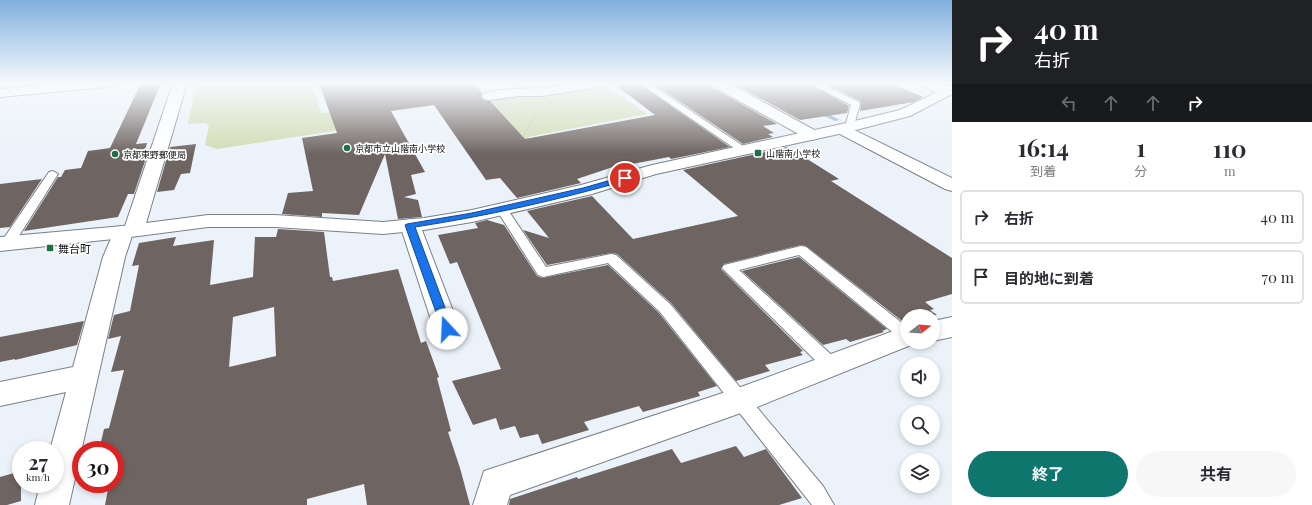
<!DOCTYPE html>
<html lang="ja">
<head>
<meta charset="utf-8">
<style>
	:root { --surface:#fff; --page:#f7f7f7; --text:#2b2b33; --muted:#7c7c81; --line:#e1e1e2; --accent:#0f766e }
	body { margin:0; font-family:"Playfair Display","Noto Sans JP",serif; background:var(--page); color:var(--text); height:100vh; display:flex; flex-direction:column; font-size:15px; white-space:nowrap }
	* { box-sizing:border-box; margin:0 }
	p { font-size:13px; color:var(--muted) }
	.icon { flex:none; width:22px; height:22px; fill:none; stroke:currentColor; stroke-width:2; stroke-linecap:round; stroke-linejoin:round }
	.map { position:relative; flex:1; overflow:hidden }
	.side { display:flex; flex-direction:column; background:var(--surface); width:360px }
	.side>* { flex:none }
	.hud { background:#202124; color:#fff; overflow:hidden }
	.needle { width:26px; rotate:73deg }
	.buttons { position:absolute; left:900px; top:309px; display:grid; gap:8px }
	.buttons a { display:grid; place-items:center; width:40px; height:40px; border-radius:50%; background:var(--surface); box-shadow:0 2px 6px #0003; font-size:20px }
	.speed { position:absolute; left:12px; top:441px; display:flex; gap:8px; font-size:20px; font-weight:700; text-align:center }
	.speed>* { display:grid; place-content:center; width:52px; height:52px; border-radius:50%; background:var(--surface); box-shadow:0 2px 6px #0003; line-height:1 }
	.speed small { font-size:10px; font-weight:400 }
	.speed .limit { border:6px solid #d22; background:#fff; color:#111 }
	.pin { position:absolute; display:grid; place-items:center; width:34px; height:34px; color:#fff; margin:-17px; border:2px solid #fff; border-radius:50%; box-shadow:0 1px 4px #0007 }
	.me { position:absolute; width:44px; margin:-22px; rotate:340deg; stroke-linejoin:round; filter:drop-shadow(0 0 3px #0008) }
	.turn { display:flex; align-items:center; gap:14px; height:84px; padding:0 16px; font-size:18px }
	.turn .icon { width:52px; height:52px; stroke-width:2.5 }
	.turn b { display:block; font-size:28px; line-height:34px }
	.lanes { display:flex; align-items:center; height:38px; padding:0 16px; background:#0003; justify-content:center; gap:20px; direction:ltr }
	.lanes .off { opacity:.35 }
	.eta { display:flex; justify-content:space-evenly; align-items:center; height:68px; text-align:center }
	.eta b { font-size:24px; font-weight:700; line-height:28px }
	.cta { display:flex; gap:8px; margin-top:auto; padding:8px 16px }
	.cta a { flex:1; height:46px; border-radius:24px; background:var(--accent); color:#fff; font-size:16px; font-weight:700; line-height:46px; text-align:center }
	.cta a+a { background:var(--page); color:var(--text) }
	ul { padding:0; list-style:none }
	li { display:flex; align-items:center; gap:12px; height:54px; margin:0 8px 6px; padding:0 8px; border:2px solid var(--line); border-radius:6px }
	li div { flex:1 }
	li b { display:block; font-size:15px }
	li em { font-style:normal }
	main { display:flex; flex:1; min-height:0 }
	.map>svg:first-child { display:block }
	.green { fill:#d1dbb3 }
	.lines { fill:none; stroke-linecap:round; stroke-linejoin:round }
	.stream { fill:#85aace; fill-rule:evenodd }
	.building { fill:#6e6562; fill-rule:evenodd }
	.lane-casing { stroke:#7a8086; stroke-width:2 }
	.street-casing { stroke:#7a8086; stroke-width:2 }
	.secondary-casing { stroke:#7a8086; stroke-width:2 }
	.path { stroke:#a1a6ab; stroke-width:1.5; stroke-dasharray:0.5 2; stroke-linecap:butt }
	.lane { fill:#fff; fill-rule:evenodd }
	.street { fill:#fff; fill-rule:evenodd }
	.secondary { fill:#fff; fill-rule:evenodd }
	.route { fill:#1a73e8; stroke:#114b97 }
	.poi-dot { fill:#1a7144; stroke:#fefefe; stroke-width:1.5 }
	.labels { text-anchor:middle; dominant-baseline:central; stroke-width:3.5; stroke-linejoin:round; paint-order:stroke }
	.far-poi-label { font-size:9px; fill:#141619; stroke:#fefefe; text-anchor:start }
	.poi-label { font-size:11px; fill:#141619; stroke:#fefefe; text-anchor:start }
</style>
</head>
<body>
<main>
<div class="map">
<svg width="952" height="505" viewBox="0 0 952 505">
	<rect width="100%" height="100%" fill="#ebf2f9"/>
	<path class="green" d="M197,83h115l9,30 19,-2 7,18 -130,20 -12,-4 4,-20 -4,-2 -17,1z
		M605,85l42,29 -119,23 47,45 -18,2 -69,-84z"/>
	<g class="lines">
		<path class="stream" d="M818,111h4l18,9 -5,1 -17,-8z"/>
	</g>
	<path class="building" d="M141,83h20l-25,61 11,-1 -2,7 4,-1 -15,45h-6l-10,23 -94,14 34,-54h3l4,-7 16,-2 7,-17 22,-3z
		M319,83h155l8,10 -1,4 2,3 7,1 35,38 130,-24 -42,-32h25l92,64 -59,12 -2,-2 -42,8 -2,-2 -48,16 4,4 -64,15 -17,-20 -14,2 -52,-75 -43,6 34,61 -14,3 5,19 -12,3 14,3 4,17 -24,2 -13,-65 -26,61 -37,-2v4l-40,-3 6,-21 25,-2 -11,-53 35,-5z
		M652,83h58l1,4 66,37 -14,2 11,7 -6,1 5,3 -30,7z
		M732,83h76l41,23 -2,7 -47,7z
		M824,83h66l33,14 -9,5 -54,9 1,-7 -1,-3z
		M196,144l-6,29 -9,1 -7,16 -17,2 13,-45z
		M788,147l51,32 -8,2 121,77v36l-27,8 9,7 -4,1 7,5 -30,1v8h-1l-100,-78 -5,-1 -77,19 -3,5 82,82 -3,1 3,3 -38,10 5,6 -34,10 -65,-78 -54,-49 -6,-1 -64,12 -24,-35 26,8 -22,-27 65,-15 41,43 105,-23 -55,-46z
		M42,179l-32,48 -10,1v-44z
		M487,220l17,5 33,51 5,2 66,-13 51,48 58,73 -19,6 2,4 -57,16 -4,-6 -55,16 5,8 -47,14 -4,-10 -18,4 -5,-12 -15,4 -4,-12 -23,7 -21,-44 49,-12 -44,-107 -7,2 -12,-29 40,-7 -3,-5z
		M278,229l46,3 6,45h2l1,4 65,-12 23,74 5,-2 13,36 -2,1 14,53 -3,1 12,36 10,37h-103l-3,-21 -57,15v6h-202l4,-21h6l1,-34h-17l5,-21 5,-1 15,-58 -13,2 10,-36 -13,3 6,-24 16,-4 9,-46 -7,1 7,-23 37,-6 -3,9 41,-6 -4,45 43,-8 2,-40h21zM274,307l2,49 -47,11 4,-50z
		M799,257l88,72 -5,2 2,1 -34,10 -4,-3 -23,6 -81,-74z
		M84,321l-7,24 -62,15v-1l-15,3v-25z
		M736,446l8,11 22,-8 36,49 -23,7h-270l1,-6 67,-22 1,2 94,-30 9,14z
		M21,471v30l-14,4h-7v-28z"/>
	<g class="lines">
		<g class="lane-casing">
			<path id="lane" d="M639,83h10l100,67 -5,3 -4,-1z
				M809,83h11l39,19 1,2 -7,25 -3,1 -5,-3 6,-22z
				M53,171l5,3 -46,73h-10l-1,-3 1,-3 47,-69z
				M502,205l4,2 40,60 65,-13 5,1 54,49 153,182 11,19h-22l-152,-193 -52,-49 -65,14 -5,-2 -42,-66 2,-2z
				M801,246l5,1 101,80v15l-5,-2 -103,-85 -60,15 98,90 2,5 -2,5 -6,2 -6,-2 -103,-102 2,-3z"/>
		</g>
		<g class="street-casing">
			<path id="street" d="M59,83h53l-1,3 -5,1 -106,10v-8z
				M173,83h14l-43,147 -3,4 -9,2 -7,21 -56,248h-34l5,-21h15v-34h-5l16,-58 -66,14v-24l73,-15 30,-110 13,-30 9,-1z
				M572,83h22l1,2 -2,3 -5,1 -46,7h-23l-30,4 -5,-1 -2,-3 2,-3c19,-5 38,-4 57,-5 10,-1 21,-3 31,-5z
				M711,83h17l90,49 2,3 -2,3 -6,2 -6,-2 -94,-52z
				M922,83h18l12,5v6c-10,3 -20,-4 -29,-8z
				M842,124l110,54v13l-7,-2 -109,-57 -2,-3 2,-3z
				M410,219l7,2 3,4 40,104 -4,7 -9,3 -9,-3 -4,-7 -34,-104 3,-4z
				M952,317v20l-19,4v-20z
				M907,326v16h10l-1,1 -164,66 -242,86 -3,10h-34l11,-34 254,-83z"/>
		</g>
		<g class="secondary-casing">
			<path id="secondary" d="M952,85v9l-42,22 -62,16 -192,42 -64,20 -120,28 -48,8 -41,4 -108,-7h-67l-85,11 -123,13v-14l123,-11 85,-11h67l108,7 41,-4 48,-8 109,-25 71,-20 190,-41 58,-14z"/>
		</g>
		<path class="path" d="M521,139l18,-29"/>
		<use href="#lane" class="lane"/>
		<use href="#street" class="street"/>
		<use href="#secondary" class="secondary"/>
	</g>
	<linearGradient id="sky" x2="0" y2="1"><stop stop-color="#80b0de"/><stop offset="0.54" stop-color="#f6f9fc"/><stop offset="1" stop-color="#f6f9fc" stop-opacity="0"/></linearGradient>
	<rect width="952" height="154" fill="url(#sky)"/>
	<path class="route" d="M625,176l4,2 -1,2c-70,20 -141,36 -213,47l38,102 -2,3h-8l-38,-107 2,-1 65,-11 111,-25z"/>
	<g class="poi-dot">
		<circle cx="347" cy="148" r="4"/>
		<rect x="754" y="149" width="8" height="8" rx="2"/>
		<circle cx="115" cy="154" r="4"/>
		<rect x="46" y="244" width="8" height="8" rx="2"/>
	</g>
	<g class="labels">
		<g class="far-poi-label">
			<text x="355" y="148">京都市立山階南小学校</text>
			<text x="766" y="153">山階南小学校</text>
			<text x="123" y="154">京都東野郵便局</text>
		</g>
		<g class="poi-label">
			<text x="58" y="248">舞台町</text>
		</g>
	</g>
</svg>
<div class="buttons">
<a><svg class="needle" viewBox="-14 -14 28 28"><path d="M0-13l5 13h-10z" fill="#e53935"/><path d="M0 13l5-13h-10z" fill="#7c7c81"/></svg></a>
<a><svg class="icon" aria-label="sound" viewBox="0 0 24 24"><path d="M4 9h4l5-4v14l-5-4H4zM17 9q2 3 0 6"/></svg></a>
<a><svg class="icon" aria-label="search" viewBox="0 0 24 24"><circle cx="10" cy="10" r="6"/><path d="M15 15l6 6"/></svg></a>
<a><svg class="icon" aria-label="layers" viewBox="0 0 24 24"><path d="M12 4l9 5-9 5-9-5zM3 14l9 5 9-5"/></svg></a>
</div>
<div class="speed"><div>27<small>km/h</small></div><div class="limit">30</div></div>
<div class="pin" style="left:625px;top:178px;background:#d93025"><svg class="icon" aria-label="arrive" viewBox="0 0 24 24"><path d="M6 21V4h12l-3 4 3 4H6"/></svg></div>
<svg class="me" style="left:447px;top:329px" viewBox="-20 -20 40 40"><circle r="19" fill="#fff"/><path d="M0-13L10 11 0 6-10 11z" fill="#1a73e8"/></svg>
</div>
<section class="side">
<div class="hud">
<div class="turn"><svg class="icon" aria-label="right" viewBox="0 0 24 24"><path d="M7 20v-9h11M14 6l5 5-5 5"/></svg><div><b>40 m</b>右折</div></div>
<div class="lanes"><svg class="icon off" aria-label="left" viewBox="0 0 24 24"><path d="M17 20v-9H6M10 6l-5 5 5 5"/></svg><svg class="icon off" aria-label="ahead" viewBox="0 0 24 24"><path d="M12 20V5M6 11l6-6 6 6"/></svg><svg class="icon off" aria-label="ahead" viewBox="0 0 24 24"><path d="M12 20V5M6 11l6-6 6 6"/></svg><svg class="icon" aria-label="right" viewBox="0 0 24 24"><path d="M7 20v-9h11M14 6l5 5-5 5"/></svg></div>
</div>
<div class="eta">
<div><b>16:14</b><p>到着</p></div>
<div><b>1</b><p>分</p></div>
<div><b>110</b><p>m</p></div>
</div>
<ul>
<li><svg class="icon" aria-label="right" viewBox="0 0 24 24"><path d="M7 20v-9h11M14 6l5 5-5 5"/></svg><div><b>右折</b></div><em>40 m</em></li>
<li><svg class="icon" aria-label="arrive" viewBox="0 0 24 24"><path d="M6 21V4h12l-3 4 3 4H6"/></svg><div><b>目的地に到着</b></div><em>70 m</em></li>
</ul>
<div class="cta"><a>終了</a><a>共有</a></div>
</section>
</main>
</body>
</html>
